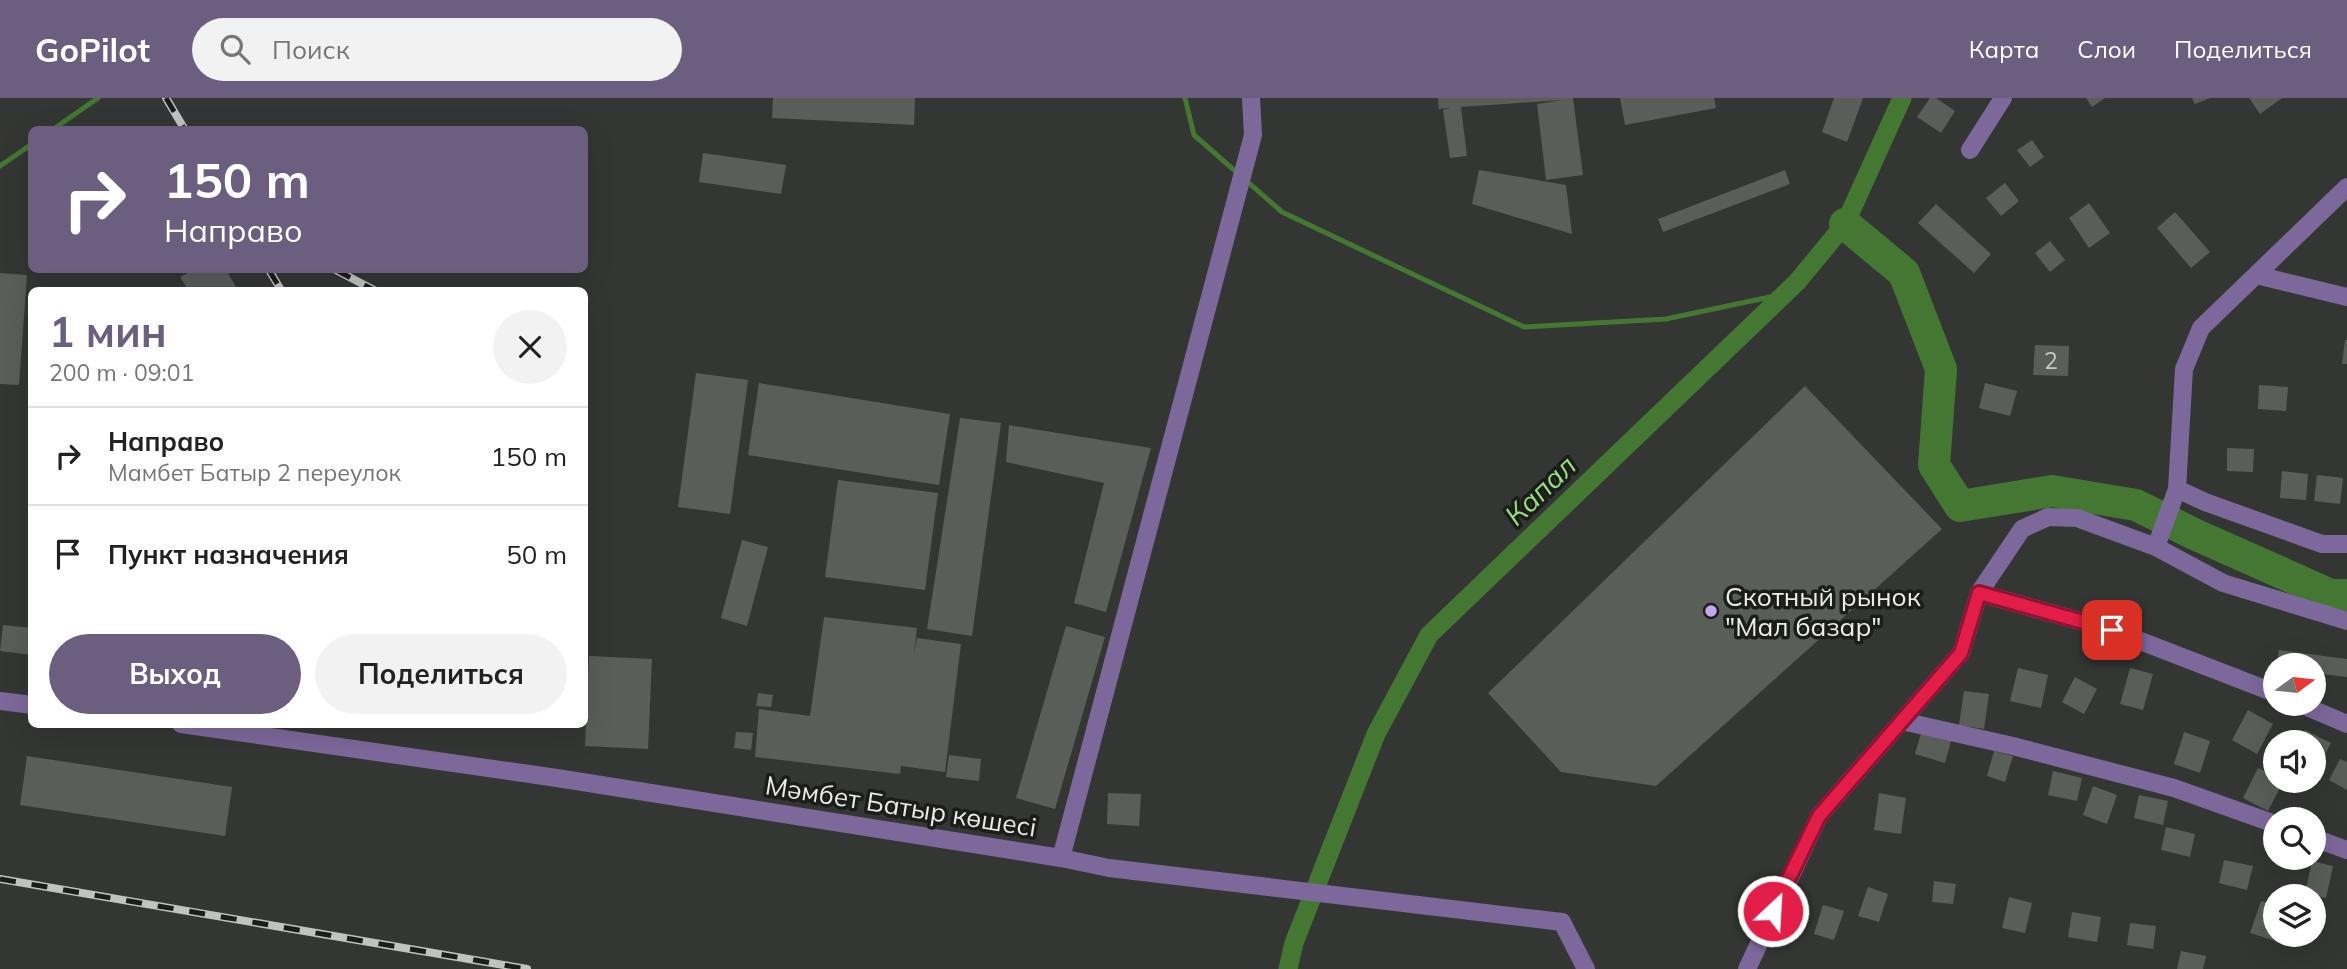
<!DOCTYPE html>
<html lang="ru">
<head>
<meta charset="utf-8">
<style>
	:root { --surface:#fff; --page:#f2f2f2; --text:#222; --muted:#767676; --line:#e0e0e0; --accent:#6b5e7f }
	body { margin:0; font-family:Mulish,sans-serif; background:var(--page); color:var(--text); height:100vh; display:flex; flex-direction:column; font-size:26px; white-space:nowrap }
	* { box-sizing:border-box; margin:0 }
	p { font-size:23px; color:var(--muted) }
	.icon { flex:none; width:38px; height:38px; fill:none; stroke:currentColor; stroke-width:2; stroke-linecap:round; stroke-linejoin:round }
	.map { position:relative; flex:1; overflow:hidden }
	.panel { position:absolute; left:28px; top:189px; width:560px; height:441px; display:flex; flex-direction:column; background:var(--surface); border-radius:10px; box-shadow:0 7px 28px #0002 }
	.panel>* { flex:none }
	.guide { position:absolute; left:28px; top:28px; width:560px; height:147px; border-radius:10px; box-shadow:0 7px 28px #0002; background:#6b5e7f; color:#fff; overflow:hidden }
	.needle { width:46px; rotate:75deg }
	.tools { position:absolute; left:2263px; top:555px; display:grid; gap:14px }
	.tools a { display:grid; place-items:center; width:63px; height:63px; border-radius:50%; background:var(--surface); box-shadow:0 7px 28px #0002; font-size:35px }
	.pin { position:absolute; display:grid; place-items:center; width:60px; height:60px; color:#fff; margin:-30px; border-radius:14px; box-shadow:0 4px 10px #0006 }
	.me { position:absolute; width:77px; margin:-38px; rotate:25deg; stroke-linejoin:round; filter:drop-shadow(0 0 5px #0008) }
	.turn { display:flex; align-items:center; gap:24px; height:147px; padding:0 21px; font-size:32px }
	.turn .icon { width:91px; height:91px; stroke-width:2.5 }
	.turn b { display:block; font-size:49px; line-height:60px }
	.round { display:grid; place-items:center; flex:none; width:74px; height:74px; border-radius:37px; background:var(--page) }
	.headline { display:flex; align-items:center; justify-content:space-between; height:119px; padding:0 21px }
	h1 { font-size:42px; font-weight:700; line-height:52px; color:var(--accent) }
	.primary-button { display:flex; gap:14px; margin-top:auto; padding:14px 21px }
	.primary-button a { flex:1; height:80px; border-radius:42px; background:var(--accent); color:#fff; font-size:28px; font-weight:700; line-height:80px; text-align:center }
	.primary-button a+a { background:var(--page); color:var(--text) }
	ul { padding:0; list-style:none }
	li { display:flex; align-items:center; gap:21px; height:98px; padding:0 21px; border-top:2px solid var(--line) }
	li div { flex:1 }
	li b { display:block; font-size:26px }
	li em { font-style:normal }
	header { display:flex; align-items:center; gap:42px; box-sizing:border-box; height:98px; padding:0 35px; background:var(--accent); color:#fff }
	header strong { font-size:33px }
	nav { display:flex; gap:38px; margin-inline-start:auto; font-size:24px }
	.search { width:490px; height:63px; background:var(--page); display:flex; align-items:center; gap:18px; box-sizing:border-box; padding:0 24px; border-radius:38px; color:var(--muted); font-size:26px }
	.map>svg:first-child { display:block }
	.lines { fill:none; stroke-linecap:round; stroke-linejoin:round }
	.stream { stroke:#437732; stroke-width:5 }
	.canal { stroke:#437732; stroke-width:19 }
	.river { stroke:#437732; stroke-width:32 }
	.building { fill:#5a5e59 }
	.minor { stroke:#7c689a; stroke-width:18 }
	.rail-casing { stroke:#c1c3c0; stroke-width:8 }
	.rail { stroke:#1c1d1b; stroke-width:5; stroke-dasharray:16; stroke-linecap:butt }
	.route-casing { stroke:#92132f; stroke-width:18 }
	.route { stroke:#e11d48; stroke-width:12 }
	.poi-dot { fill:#c4a7f1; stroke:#1c1d1b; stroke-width:2.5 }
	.labels { text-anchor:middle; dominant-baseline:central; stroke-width:7; stroke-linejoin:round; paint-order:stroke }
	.number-label { font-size:23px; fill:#c6c8c5 }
	.poi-label { font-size:26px; fill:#eaece9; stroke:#1c1d1b; text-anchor:start }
	.street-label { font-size:26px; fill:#eaece9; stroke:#1c1d1b }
	.water-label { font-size:28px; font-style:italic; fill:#96de80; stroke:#1c1d1b }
</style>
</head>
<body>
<header>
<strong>GoPilot</strong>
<div class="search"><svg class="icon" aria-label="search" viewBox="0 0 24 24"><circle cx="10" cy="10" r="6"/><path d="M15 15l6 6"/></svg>Поиск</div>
<nav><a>Карта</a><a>Слои</a><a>Поделиться</a></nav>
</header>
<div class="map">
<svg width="2347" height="871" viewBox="0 0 2347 871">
	<rect width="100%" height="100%" fill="#333632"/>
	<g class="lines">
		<path class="stream" d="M1185,0l9,37 88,77 242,115 142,-8 118,-25
			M52,32l46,-32
			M0,68l32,-22"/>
		<path class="canal" d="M1288,871l6,-26 82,-209 53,-99 368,-353 48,-58 57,-126"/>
		<path class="river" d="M1845,126l59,49 37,96 -7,96 26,41 92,-15 84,14 58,29 137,61h16"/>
	</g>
	<path class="building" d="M773,0h142l-1,27 -142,-7z
		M1438,0h135l10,77 -37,5 -9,-76 25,-4 -101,7 6,49 -17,2 -7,-48 7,-2 -11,1z
		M1620,0h94l2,10 -91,17z
		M1834,0h29l-16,44 -25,-10z
		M1930,0h6l19,13 -14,22 -24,-16z
		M2086,0h19l-13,9z
		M2192,0h18l-15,6z
		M2249,0h33l-22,16z
		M2032,42l12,17 -14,10 -13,-17z
		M703,55l83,12 -5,29 -82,-12z
		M1479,72l87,15 6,49 -100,-30z
		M1785,72l5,14 -127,48 -5,-13z
		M2005,85l14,18 -18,15 -15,-18z
		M2089,105l21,30 -21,15 -20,-30z
		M1936,106l55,50 -17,19 -56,-50z
		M2175,114l35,40 -19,16 -34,-40z
		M2050,143l15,19 -15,12 -15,-19z
		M194,172h32l12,20h-50l-8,-13z
		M0,175l27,2 -8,110 -19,-1z
		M2345,242h2v24h-5z
		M2035,247l34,1 -1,30 -35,-1z
		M696,275l52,7 -18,134 -52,-7z
		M759,285l191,31 -11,71 -191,-30z
		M1985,285l32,8 -7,25 -31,-8z
		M2259,287l29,2 -2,24 -28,-2z
		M1805,288l137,143 -286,257 -95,-14 -73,-79z
		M960,320l41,5 -29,213 -45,-7z
		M1009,327l142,23 -45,164 -32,-9 30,-120 -98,-21z
		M2227,350l27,1 -1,23 -26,-1z
		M2282,373l26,3 -2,26 -26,-2z
		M2317,377l26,3 -3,26 -26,-3z
		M838,382l100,13 -13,97 -100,-13z
		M742,442l26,7 -21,79 -26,-8z
		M824,519l93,11 -3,26 3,-16 44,6 -16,128 -44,-6 -1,8 -145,-17 4,-48 51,7z
		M3,527l29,3v27l-32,-4z
		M1066,528l39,11 -50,172 -39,-11z
		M2279,552l68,9v18l-33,-4v-8h-37z
		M589,558l63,3 -4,90 -63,-3z
		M2018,570l30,7 -7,33 -31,-7z
		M2130,570l23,6 -10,36 -23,-6z
		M2075,579l22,12 -13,25 -22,-12z
		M1964,593l25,3 -5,35 -25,-4z
		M758,595l15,2 -2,12 -15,-1z
		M2248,612l25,14 -16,30 -25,-14z
		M2305,632l26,13 -17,32v-33h-15z
		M736,634l17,1 -2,17 -17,-2z
		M2184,634l26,9 -10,32 -26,-9z
		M1921,635l30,8 -6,22 -30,-9z
		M1994,653l19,5 -8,26 -18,-6z
		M949,657l32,4 -2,22 -33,-4z
		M27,658l205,31 -7,49 -205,-31z
		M2340,661l7,3v28l-18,-10z
		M2258,670l17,8v4h9l-16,31 -25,-13z
		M2053,673l29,7 -5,23 -29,-6z
		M2093,688l24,9 -10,29 -24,-9z
		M1108,695l33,1 -2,32 -32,-2z
		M1879,695l27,5 -5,36 -27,-4z
		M2139,697l29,6 -5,24 -29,-7z
		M2166,729l29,7 -5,23 -29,-7z
		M2224,762l29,6 -6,24 -28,-7z
		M2312,763l21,5 -7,32 -21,-5z
		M1934,783l22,3 -3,20 -21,-2z
		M1868,789l20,7 -9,28 -21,-6z
		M2009,799l23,6 -7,30 -23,-5z
		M2261,803l14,4v29h17l-4,11 -38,-12z
		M1823,807l21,6 -10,29 -20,-6z
		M2072,814l29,5 -4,25 -29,-5z
		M2130,825l26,3 -3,23 -26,-4z
		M2181,853l25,5 -3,13h-26z"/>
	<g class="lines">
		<path class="minor" d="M1970,52l33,-52
			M2347,89l-146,141 -17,41 -7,120 28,13 117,42h25
			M2256,177l91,22
			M2156,449l67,36 124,38
			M1979,495l133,37 163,63
			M0,603l32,4
			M2300,606l47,20
			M1902,623l111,25 161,42 101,36
			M181,626l376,54 504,80 48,10 453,54 24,47
			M2314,740l33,12
			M1061,760l192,-723 -2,-37
			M1747,871l72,-153 142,-163 18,-60 43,-64 26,-12 29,1 79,29 21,-58"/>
		<g class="rail-casing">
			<path id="rail" d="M166,0l19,32
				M269,172l12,20
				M336,172l38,20
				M0,781l527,90"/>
		</g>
		<use href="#rail" class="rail"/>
	</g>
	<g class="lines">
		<g class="route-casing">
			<path id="route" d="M1773,813l46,-95 142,-163 18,-60 133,37"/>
		</g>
		<use href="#route" class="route"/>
	</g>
	<circle class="poi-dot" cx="1711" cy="513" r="7"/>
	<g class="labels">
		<g class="number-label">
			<text x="2051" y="262">2</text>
		</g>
		<g class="poi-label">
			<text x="1725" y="498">Скотный рынок<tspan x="1725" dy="30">"Мал базар"</tspan></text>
		</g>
		<g class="street-label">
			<text transform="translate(901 708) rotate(9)">Мәмбет Батыр көшесі</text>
		</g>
		<g class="water-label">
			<text transform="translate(1540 392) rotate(-44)">Капал</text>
		</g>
	</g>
</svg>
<div class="tools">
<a><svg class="needle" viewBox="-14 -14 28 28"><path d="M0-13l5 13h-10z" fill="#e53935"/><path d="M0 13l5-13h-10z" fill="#767676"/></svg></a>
<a><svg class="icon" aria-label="sound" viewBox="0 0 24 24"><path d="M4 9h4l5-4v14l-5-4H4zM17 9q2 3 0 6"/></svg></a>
<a><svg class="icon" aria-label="search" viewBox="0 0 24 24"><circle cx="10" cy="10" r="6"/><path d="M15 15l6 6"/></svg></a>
<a><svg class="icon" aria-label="layers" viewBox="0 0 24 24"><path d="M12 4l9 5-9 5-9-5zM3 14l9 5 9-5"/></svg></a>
</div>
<div class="pin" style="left:2112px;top:532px;background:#d93025"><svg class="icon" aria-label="arrive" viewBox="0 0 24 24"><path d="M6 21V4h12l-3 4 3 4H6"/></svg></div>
<svg class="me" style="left:1773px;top:813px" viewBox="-20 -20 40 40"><circle r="17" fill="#e11d48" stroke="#fff" stroke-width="3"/><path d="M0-11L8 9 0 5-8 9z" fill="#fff"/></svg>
<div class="guide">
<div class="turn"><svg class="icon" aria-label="right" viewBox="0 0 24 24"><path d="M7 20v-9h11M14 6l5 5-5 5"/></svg><div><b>150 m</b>Направо</div></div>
</div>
<section class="panel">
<div class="headline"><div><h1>1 мин</h1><p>200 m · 09:01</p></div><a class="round"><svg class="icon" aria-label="close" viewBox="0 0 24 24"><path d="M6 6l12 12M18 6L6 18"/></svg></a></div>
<ul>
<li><svg class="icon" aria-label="right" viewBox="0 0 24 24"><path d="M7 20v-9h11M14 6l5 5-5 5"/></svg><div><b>Направо</b><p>Мамбет Батыр 2 переулок</p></div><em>150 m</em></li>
<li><svg class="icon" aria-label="arrive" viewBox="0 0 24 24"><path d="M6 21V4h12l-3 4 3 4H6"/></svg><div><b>Пункт назначения</b></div><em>50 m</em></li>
</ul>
<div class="primary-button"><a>Выход</a><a>Поделиться</a></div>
</section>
</div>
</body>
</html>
